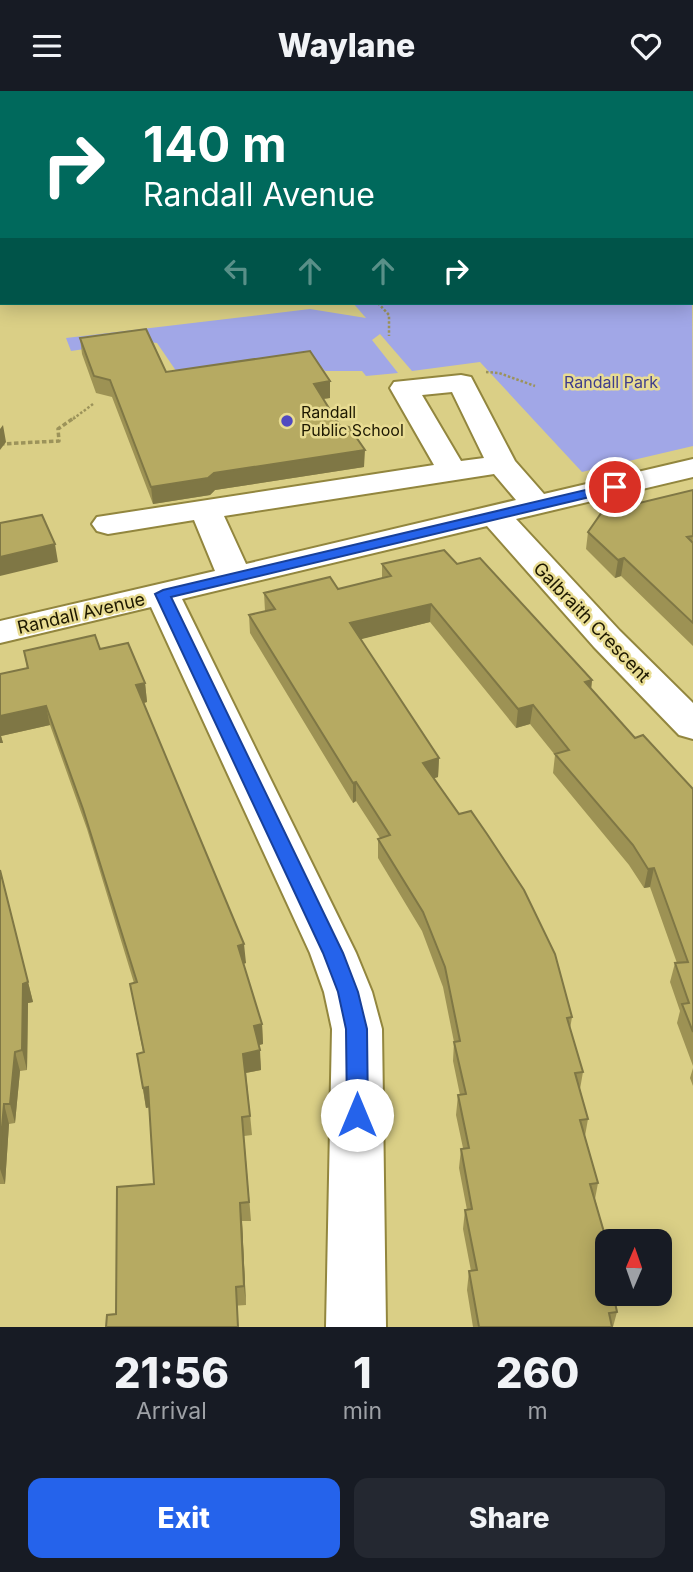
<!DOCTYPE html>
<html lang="en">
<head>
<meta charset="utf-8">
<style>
	:root { --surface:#171b24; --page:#242831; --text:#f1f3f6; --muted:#9ea1a6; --accent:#2563eb }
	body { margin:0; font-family:Inter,sans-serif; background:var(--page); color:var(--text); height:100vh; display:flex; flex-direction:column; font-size:26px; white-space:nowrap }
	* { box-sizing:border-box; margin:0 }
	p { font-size:23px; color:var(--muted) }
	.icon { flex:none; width:38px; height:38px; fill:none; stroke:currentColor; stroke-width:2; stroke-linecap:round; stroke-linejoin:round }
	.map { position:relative; height:1236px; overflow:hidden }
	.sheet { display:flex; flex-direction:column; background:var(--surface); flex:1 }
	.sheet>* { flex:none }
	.banner { position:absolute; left:0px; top:0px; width:693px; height:214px; box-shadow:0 4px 18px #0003; background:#00695c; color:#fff; overflow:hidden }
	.needle { width:46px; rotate:2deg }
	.buttons { position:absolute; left:595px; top:1138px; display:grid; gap:14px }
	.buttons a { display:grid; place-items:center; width:77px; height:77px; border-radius:14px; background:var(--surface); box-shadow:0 4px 18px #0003; font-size:35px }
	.pin { position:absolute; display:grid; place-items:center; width:60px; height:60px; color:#fff; margin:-30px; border:4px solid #fff; border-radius:50%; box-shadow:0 2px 7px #0007 }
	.me { position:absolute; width:77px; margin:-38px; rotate:0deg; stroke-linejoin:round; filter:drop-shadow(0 0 5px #0008) }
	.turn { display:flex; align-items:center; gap:24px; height:147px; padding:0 28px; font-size:32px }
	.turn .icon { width:91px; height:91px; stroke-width:2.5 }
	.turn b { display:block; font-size:49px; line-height:60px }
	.lanes { display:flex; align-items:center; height:66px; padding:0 28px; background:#0003; justify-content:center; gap:35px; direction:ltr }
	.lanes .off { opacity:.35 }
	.eta { display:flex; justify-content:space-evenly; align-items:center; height:119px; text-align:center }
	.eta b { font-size:42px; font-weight:800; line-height:49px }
	.cta { display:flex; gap:14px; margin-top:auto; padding:14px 28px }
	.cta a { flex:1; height:80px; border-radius:14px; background:var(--accent); color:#fff; font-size:28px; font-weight:800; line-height:80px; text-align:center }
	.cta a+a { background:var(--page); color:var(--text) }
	header { display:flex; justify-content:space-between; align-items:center; height:91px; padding:0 28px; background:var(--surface); font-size:32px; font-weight:800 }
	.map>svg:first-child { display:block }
	.green { fill:#a1a7e7 }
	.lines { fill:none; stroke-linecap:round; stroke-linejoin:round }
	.minor-casing { stroke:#92863e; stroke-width:4 }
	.path-far1 { stroke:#9c935a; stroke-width:2.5; stroke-dasharray:2.5 2; stroke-linecap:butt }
	.path { stroke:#9c935a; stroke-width:3.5; stroke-dasharray:4.5 2.5; stroke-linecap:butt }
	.minor { fill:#fff; fill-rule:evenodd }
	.wall { fill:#9d9254 }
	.shaded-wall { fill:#7f7745 }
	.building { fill:#b6aa62; stroke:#7f7745; stroke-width:2 }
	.route { fill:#2563eb; stroke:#184099; stroke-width:2 }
	.poi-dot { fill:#5049c0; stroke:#e8dc93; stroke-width:2.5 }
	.labels { text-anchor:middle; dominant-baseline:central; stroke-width:5; stroke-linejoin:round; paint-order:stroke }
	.far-park-label { font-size:16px; fill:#3f3d8c; stroke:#e8dc93 }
	.far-poi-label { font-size:16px; fill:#1d1800; stroke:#e8dc93; text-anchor:start }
	.street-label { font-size:18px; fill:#1d1800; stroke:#e8dc93 }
</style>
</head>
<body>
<header><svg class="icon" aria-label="menu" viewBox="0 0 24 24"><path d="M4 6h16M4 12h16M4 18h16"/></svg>Waylane<svg class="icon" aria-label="heart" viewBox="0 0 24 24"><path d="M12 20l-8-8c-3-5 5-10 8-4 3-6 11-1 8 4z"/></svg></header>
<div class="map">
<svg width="693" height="1236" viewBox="0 0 693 1236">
	<rect width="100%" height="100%" fill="#dacf86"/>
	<path class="green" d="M691,48l2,307 -111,26 -102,-110 -68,9 -32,-37 -8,6 26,33 -32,3 -4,-5h-37l-7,-8 -135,18 -26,-38 -18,-2 -68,10 -5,-13 244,-29 56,9 -13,-15h338z"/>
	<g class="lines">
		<g class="minor-casing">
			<path id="minor" d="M298,0h18v2h-18z
				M461,284l10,2 44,84 29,33 149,-35v18l-177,42 104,112 73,72v36l-14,-4 -85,-88 -107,-121 -305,73 174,354 16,39 10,37 4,298h-60l6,-298 -8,-37 -14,-39 -159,-346 -151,36v-22l215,-50 -21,-51 -86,14 -11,-3 -5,-7 5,-7 337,-52 -44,-77 4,-6zM452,301l32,66 -23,3 -39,-66zM494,383l22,26 -270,64 -22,-48z"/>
		</g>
		<path class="path-far1" d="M347,0l2,2
			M575,0l7,2
			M382,2l2,-2
			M602,2l3,-2
			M378,212l11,12v21
			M486,281l13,1 36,13
			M73,328l20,-15"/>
		<path class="path" d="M0,353l59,-3 -1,-12 17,-12"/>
		<use href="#minor" class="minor"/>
	</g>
	<path class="wall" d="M621,0h72v33l-2,-1v-30h-68z
		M80,247l86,34 164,9v17l-7,1 41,68 -149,23 -5,5 -57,9 -41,-107 -16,-4 -14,-39z
		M693,399v156l-72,-70 -6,2 -29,-29 2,-17z
		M382,473h75l135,116 -1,9 44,49 58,51v277l-16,-43 3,-12 -10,-29 5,-19h2l-27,-76 -6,1 -15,-23 -76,-92 2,-18 -25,-31 -14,4 -86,-106 -70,17 79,119 -1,19 -4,1 138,239 -2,12 13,43 -3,17 8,30 -3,17 13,47 -3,16 11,40 -4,15 15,58 -4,15h-140l-6,-37 2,-19h2l-8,-42 2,-19h2l-8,-42 2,-19 2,-1 -7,-33 2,-20h2l-7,-34 1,-19 -11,-55 -21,-56 -44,-73v-19l2,-1 -24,-37 -3,2 -103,-170 -1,-18 16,-4 -1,-18 74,-4 44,-11z
		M100,558l45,34 2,19 -3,1 102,260 -3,1 19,60 1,20 -4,1 2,25 -15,3 6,62 -8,1 7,85h-9l4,84 -130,9 38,-130 -5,-77 -3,1 -9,-54 6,-2 -13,-68 4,-1 -47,-154 -37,-104 -49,11 2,7h-3v-69l27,-6 -3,-17z
		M0,779l33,132 -5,1 -1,67 -7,1 -5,52 -6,1 -4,60h-5z
		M693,977v18l-3,-8z"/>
	<path class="shaded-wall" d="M0,51h2v27h-2z
		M330,290v17l-16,2v-16z
		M3,334l3,17 -6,8v-21z
		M365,359l-1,17 -149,23 -5,5 -57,9 -2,-17 63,-14z
		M55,453l3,18 -58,14v-19z
		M624,467l-3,18 -6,2 3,-18z
		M431,513l-1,18 -80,20v-19z
		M592,589l-2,19 -5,-17z
		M145,592l2,19 -8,2 -3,-19z
		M533,614l-3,19 -14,4 2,-19z
		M46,615l4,19 -49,11 2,7h-3v-27z
		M439,667l-1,19 -16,5 1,-19z
		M356,691v19l-3,2v-20z
		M654,777l-4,19 -6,1 4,-19z
		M244,853l2,19 -7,2 -1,-19z
		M28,891l5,20 -5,1 -1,67 -5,-20 1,-66z
		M262,933l1,20 -8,2 -1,-20z
		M260,959l1,20 -16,3 -2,-19z
		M15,961l5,19 -5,52 -5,-19z
		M148,996l3,20 -5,1 -3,-20z
		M4,1013l5,20 -4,60 -5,-15v-19z
		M240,1112l2,18 4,84 -2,-19z"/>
	<path class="building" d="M0,0h170v2h-168v49h-2v11z
		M234,0h49v2h-49z
		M635,0h58v20l-2,-1v-17h-20l-2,-2 -32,2z
		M146,238l20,43 144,-21 20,30 -16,3 26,42 9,1 16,23 -151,23 -6,5 -57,9 -41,-107 -16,-4 -14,-38z
		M693,399v46l-6,1 6,6v80l-69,-65 -6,2 -30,-28 14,-20z
		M42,424l13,29 -55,13v-34z
		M444,459l13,14 23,-6 112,122 -7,2 50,56 8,-3 50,54v243l-11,-28 7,-1 -14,-40 13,-1 -34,-94 -6,1 -15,-24 -78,-91 14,-4 -36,-45 -15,4 -87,-105 -81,19 89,135 -16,5 36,51 12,-3 16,23 37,56 31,64 17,63 -5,1 16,54 -8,1 13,46 -8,1 18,63 -8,1 16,55 -8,1 9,33v20h6l4,19 -8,1 3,14h-133l-10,-56 8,-1 -12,-60 7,-1 -11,-60 8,-1 -11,-53 8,-1 -12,-52 6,-1 -15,-74 -22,-55 -45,-73 12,-4 -34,-53 -3,1 -104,-168 26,-6 -11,-16 66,-16 8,12 53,-13 -9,-12z
		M95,544l5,14 28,-6 17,40 -9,2 108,259 -6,2 24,78 -8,2 6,24 -17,4 7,62 -8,1 7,85 -9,1 4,83 -8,1 2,40h-132l1,-12 9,-1 1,-127 37,-3 -6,-97 -5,1 -6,-34 7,-2 -14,-68 7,-2 -54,-173 -37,-103 -46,10v-42l28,-6 -4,-17z
		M0,779l28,112 -5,2 -1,66 -7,2 -5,52h-6l-4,46z"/>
	<path class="route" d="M615,392l6,4 -2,3 -448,107 172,356 15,39 9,37 1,86 -3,6 -8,3 -7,-3 -3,-6 -1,-86 -8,-37 -15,-39 -168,-359 8,-4z"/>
	<circle class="poi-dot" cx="287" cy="330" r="7"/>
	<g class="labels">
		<g class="far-park-label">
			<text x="611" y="291">Randall Park</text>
		</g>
		<g class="far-poi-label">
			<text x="301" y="321">Randall<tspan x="301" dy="18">Public School</tspan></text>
		</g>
		<g class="street-label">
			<text transform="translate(81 522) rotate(-13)">Randall Avenue</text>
			<text transform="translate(592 531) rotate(46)">Galbraith Crescent</text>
		</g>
	</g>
</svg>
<div class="buttons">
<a><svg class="needle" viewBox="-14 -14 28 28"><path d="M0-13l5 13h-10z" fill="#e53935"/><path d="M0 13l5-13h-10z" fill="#9ea1a6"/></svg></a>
</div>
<div class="pin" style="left:615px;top:396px;background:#d93025"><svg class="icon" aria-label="arrive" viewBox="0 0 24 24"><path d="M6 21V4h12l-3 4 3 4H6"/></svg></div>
<svg class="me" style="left:357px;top:1024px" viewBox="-20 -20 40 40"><circle r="19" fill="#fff"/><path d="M0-13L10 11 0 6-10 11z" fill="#2563eb"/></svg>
<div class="banner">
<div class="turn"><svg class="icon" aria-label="right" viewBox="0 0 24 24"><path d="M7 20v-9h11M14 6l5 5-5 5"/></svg><div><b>140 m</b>Randall Avenue</div></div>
<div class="lanes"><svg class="icon off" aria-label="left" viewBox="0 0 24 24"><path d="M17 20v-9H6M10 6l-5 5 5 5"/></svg><svg class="icon off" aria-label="ahead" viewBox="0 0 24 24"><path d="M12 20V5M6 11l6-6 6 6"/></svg><svg class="icon off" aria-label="ahead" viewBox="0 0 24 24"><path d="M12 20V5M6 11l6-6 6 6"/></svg><svg class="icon" aria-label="right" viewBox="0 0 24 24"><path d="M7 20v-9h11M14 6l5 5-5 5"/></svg></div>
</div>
</div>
<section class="sheet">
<div class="eta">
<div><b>21:56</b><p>Arrival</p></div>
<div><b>1</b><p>min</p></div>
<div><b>260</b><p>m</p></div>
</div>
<div class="cta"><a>Exit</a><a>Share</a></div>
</section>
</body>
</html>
